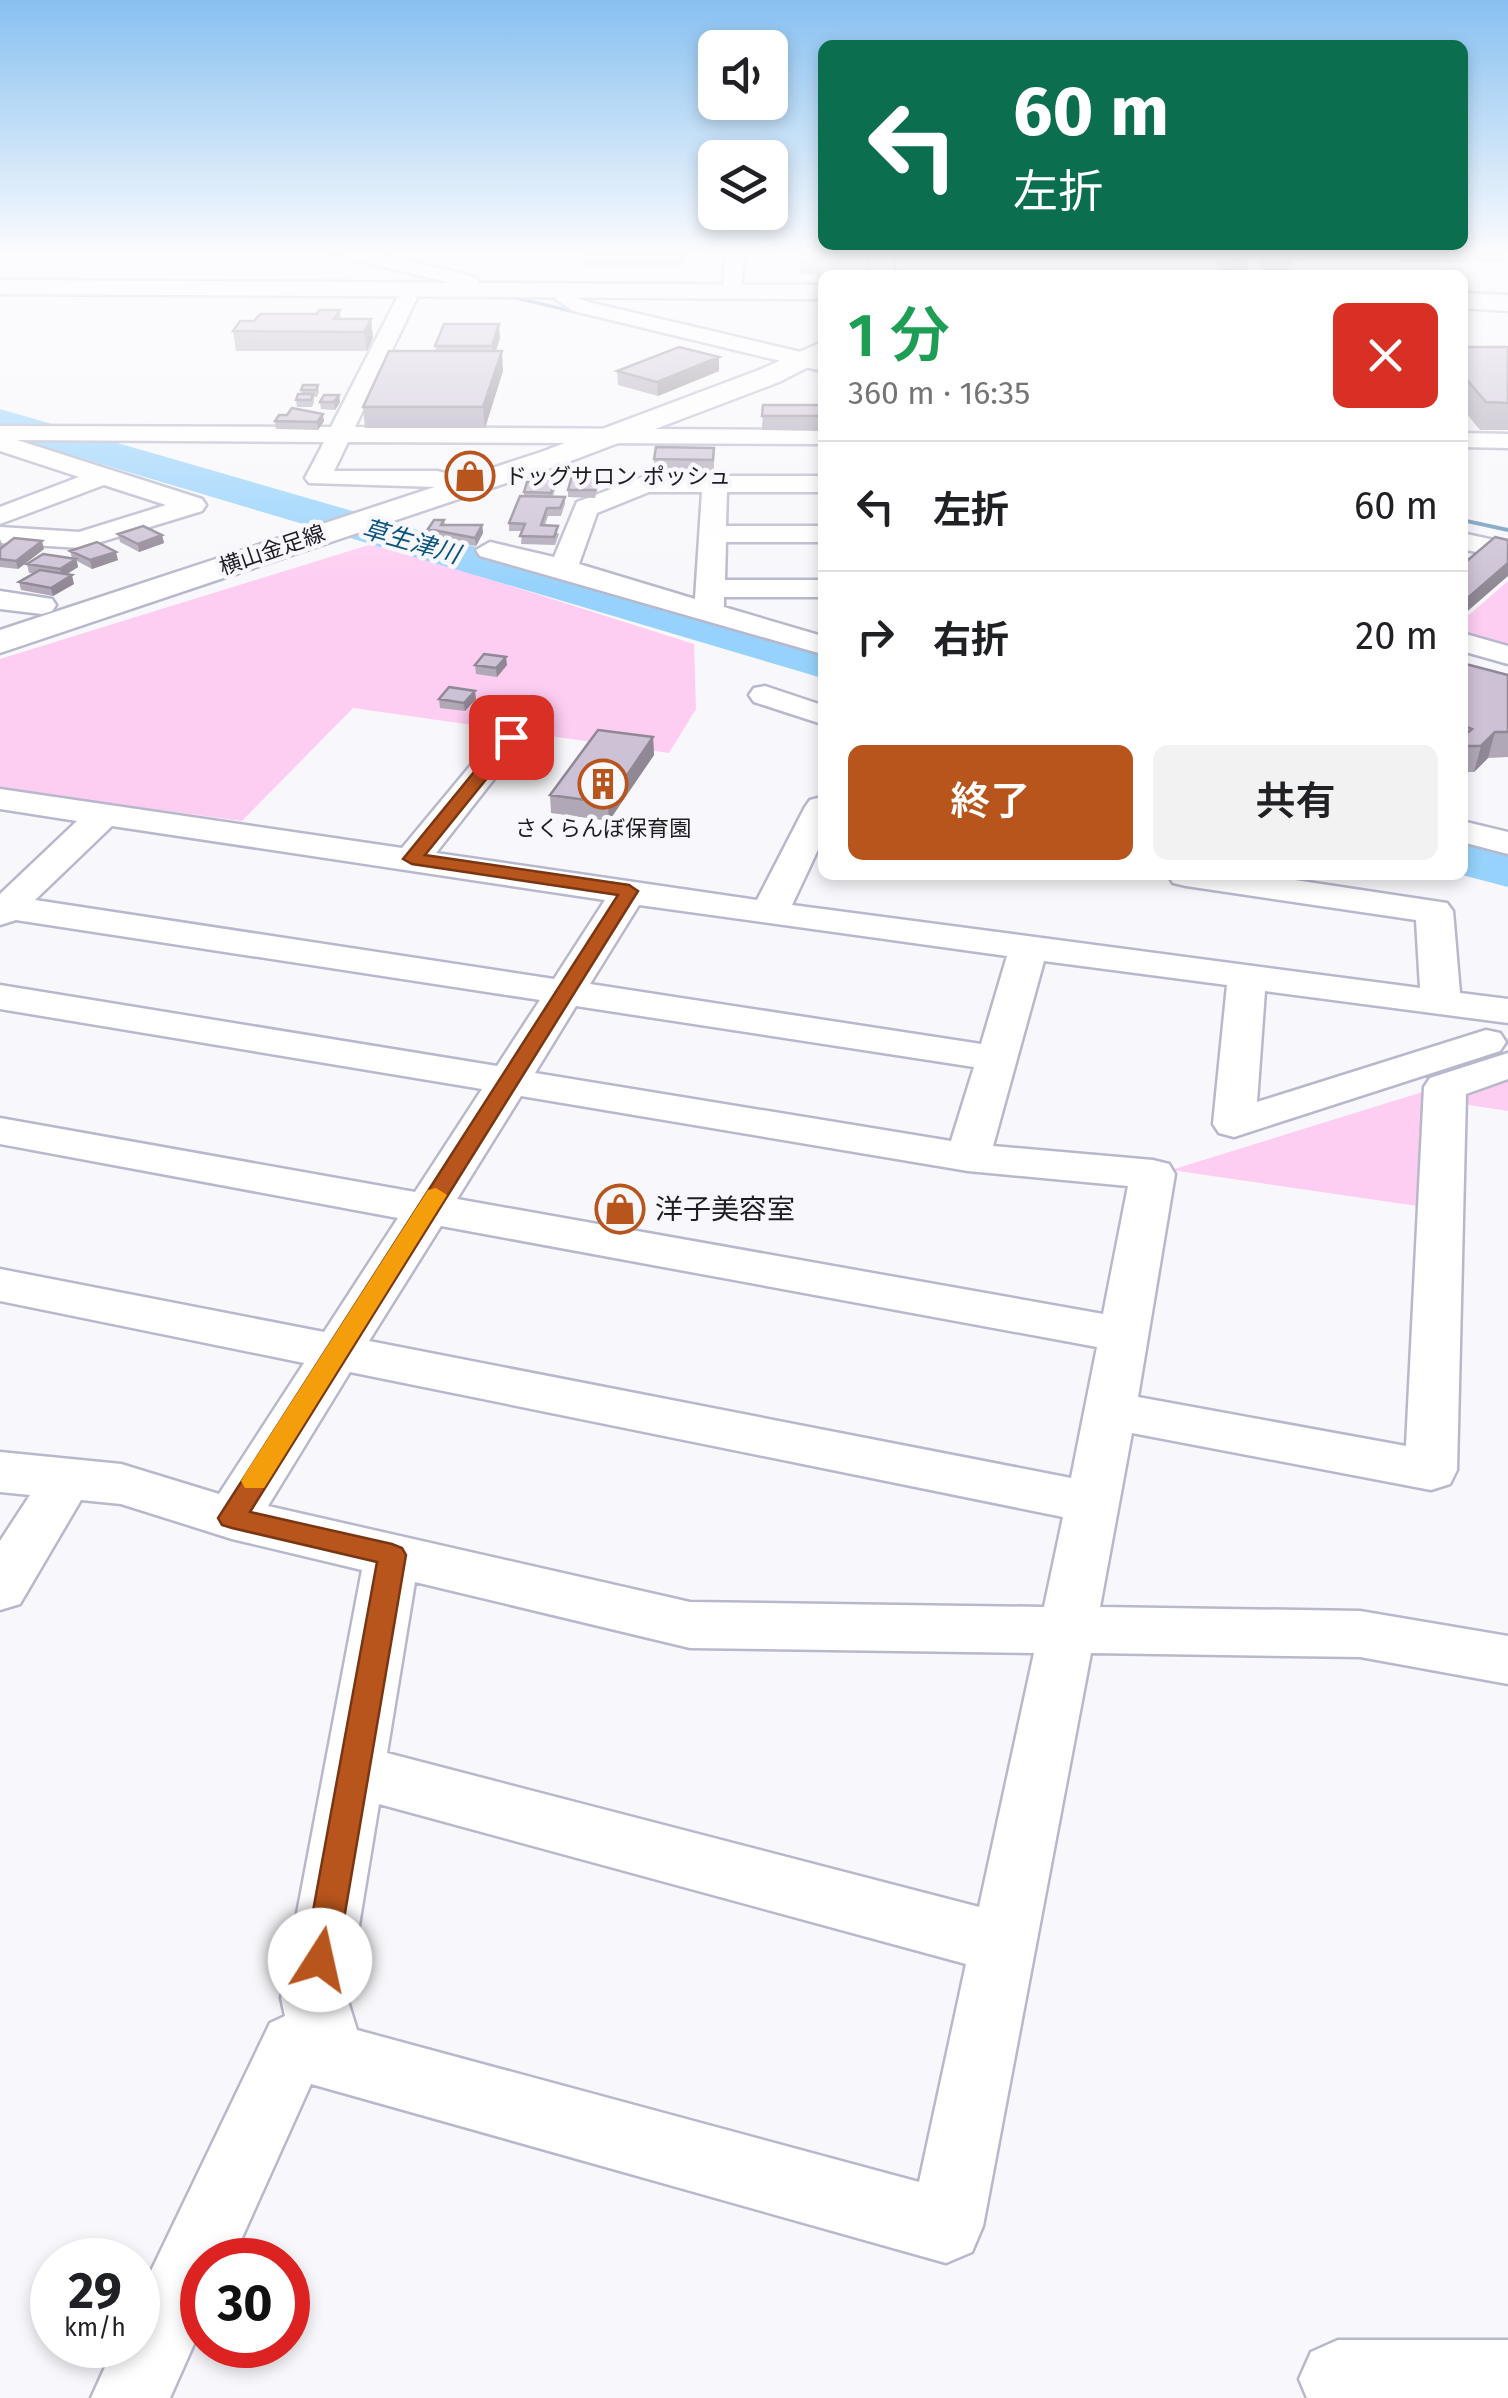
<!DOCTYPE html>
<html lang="ja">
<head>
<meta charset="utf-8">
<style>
	:root { --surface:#fff; --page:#f2f2f2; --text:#202124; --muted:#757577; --line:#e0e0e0; --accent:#b8551c }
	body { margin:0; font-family:"Fira Sans","Noto Sans JP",sans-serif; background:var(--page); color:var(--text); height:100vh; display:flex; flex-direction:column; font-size:38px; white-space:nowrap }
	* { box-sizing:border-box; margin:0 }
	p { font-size:32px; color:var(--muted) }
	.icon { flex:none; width:55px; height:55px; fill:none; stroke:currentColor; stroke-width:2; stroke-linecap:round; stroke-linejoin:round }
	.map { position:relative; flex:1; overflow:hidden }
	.panel { position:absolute; left:818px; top:270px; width:650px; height:610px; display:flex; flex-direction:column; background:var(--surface); border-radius:15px; box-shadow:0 5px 15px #0003 }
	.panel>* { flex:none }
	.banner { position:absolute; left:818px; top:40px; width:650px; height:210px; border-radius:15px; box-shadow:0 5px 15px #0003; background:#0b6e4f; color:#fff; overflow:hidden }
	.tools { position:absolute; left:698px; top:30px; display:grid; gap:20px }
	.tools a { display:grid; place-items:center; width:90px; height:90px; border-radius:15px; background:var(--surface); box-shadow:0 5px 15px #0003; font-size:50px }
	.speed { position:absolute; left:30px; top:2238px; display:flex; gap:20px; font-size:50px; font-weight:700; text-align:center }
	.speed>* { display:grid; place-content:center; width:130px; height:130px; border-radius:50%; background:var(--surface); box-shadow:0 5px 15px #0003; line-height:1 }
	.speed small { font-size:25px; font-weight:400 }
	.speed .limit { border:15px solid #d22; background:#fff; color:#111 }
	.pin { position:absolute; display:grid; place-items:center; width:85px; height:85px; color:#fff; margin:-42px; border-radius:20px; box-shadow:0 5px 15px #0006 }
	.me { position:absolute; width:110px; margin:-55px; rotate:10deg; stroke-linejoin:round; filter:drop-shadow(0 0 8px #0008) }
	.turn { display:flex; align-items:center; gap:35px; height:210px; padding:0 30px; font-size:45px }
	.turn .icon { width:130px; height:130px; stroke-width:2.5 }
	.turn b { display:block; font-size:70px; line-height:85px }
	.round { display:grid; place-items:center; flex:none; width:105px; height:105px; border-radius:15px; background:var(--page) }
	.overview { display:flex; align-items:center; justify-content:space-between; height:170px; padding:0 30px }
	h1 { font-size:60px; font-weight:600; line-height:75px; color:#1e9e55 }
	.action { display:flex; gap:20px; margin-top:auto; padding:20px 30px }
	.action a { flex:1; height:115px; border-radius:15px; background:var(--accent); color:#fff; font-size:40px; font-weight:600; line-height:115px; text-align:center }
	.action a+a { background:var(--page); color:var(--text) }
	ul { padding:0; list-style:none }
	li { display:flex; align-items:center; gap:30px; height:130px; padding:0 30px; border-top:2px solid var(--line) }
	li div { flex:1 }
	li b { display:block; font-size:38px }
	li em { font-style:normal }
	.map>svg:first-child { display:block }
	.green { fill:#fecdf2 }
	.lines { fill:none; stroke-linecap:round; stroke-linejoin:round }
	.stream { fill:#729cbc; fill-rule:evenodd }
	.river { fill:#96d2fc; fill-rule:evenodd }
	.street-casing { stroke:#b8b8cc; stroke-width:5 }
	.secondary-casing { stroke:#b8b8cc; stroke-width:5 }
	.primary-casing { stroke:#b8b8cc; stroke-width:5 }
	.street { fill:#fff; fill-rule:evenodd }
	.secondary { fill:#fff; fill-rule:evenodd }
	.primary { fill:#fff; fill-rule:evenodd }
	.wall { fill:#b0a7b7 }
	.shaded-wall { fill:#908895 }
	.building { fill:#cdc2d5; stroke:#908895; stroke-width:2.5 }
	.route { fill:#b8551c; stroke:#783712; stroke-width:2.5 }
	.slow { fill:#f59e0b }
	.labels { text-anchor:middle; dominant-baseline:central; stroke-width:9; stroke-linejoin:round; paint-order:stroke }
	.far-poi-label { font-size:22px; fill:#1e1d25; stroke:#f8f8fc; text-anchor:start }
	.far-street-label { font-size:22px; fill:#1e1d25; stroke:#f8f8fc }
	.far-water-label { font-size:25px; font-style:italic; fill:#0b557c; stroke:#f8f8fc }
	.poi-label { font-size:28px; fill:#1e1d25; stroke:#f8f8fc; text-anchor:start }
</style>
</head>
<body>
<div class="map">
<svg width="1508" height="2398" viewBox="0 0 1508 2398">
	<rect width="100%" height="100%" fill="#f8f8fc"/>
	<path class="green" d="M375,543l319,101 2,65 -27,44 -316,-45 -111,113 -242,-32v-130z
		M1508,581v66l-45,-12 -1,-14z
		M1508,1079v32l-46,-7 4,-12z
		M1429,1090l-12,116 -246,-36z"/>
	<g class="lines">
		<path class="stream" d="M328,254h11l22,6 -3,2z
			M494,291l328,78v4l-330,-79z
			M1462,518l46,10v4l-46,-10z"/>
		<path class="river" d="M0,409l822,238v31l-822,-244z
			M1462,838l46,12v37l-46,-12z"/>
		<g class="street-casing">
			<path id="street" d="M344,254h35l89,21 8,3 7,13 -3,4h-14l-11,-11 -109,-26z
				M725,254h20l-5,42h-14l-3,-4z
				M407,292l10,6 -62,129 467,3v14l-474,-2 -14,29h103l36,9 4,5 -13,8 -27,-6 -128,-4 -4,-5 19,-36 -307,-2 185,59 4,6 -4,6 -121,37 -81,-5v-16l79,5 87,-27 -62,-20 -104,39v-17l79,-30 -79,-26v-25l331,1 66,-129z
				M565,293l23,9 234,55v14l-248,-60 -19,-12z
				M1462,433l46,1v14l-46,-1z
				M645,476h177v16h-95l-1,34h96v16h-96l-1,38h97v17h-98v10l98,29v18l-342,-98 -4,-6 14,-8 64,15 23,-55zM649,492h53l-7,107 -116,-35 18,-51z
				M1462,533l46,10v16l-46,-10z
				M0,591l52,8 4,6 -4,6 -10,3 -42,-5z
				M1462,633l46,13v18l-46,-13z
				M765,686l57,19v19l-68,-22 -5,-7 5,-7z
				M511,727l11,3 5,7 -91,116 321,47 48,-93 5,-7 12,-3v44l-30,64 628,83 -4,-68 -230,-34 -13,-3 -5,-8h93l186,28 6,8 7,82 48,6v24l-243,-32 -8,111 229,-72 14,3 6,9 -6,9 -266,86 -15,-4 -6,-9 14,-139 -183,-24 -51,185 160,14 16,4 6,10 -37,223 268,49 18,-359 6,-9 78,-25v26l-42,15 -9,376 -7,14 -19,6 -299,-57 -32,174 260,4 148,25v48l-148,-27 -269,-4 -108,573 -11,26 -26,11 -635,-179 -79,176h-30v66l-32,72h-79l24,-53h23v-47l132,-275 15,-7 -4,-18 81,-428 -130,-31 -111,-35 -40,-4 -61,104 -20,6v-69l30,-46 -30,-3v-40l121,12 98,30 85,-131 -304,-62v-32l324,63 74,-114 -398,-74v-26l415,74 67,-103 -482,-80v-24l497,81 43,-66 -524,-80 -16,5v-31l77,-73 -77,-12v-20l402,59 98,-118zM112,826l493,74 -51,79 -519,-79zM639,905l368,51 -26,88 -391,-60zM576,1006l398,61 -23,74 -416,-68zM521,1096l447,75 160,15 -25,128 -646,-115zM441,1226l656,121 -26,131 -702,-137zM350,1372l713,145 -19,90 -354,-5 -422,-96zM415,1582l275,66 344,5 -55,254 -592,-154zM379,1804l587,160 -47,218 -562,-152 -10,-32z
				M1462,821l46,11v22l-46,-12z
				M1338,2340h170v58h-201l-8,-19 12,-27z"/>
		</g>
		<g class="secondary-casing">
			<path id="secondary" d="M867,254h24l5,21h-24z
				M822,342v18l-43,22 -216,82 -563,189v-23l541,-178 218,-82z"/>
		</g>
		<g class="primary-casing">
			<path id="primary" d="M0,280l822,5v14l-822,-5z
				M1462,293l46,2v16l-46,-3z"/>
		</g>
		<use href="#street" class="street"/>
		<use href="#secondary" class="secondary"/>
		<use href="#primary" class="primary"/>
	</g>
	<path class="wall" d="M584,254h103l-2,11h-101z
		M800,254h21l-1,21 -20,-1z
		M1205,254h42l-1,21h-23l-6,-12 1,-8z
		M1277,254h32l-1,7h-18l2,3 -1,7 -27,-1 -6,-7 1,-6h20z
		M1392,254h116l-2,8h-107z
		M340,310l1,9h30l2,19 -6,13h-131l-3,-20 21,-10z
		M500,338l-4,13 7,20 -18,57h-120l-2,-21 73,-56 -1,-5z
		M1462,347h46v83h-28l-18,-22z
		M719,357v14l-61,25 -40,-11 -1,-14z
		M318,385l1,7 -2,5h-3v5l-2,5h-15l-1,-7 6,-6 -1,-4z
		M339,395l1,7 -5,8 -14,-1 -1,-7z
		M763,405h59v26l-60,-1z
		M275,421h49l-6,9 -42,-1z
		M714,448v27l-59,-1 -1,-15z
		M598,476l1,8 -4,14 -27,-1v-7z
		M557,484l-4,12 12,1v7l-4,12h-13l-3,9 14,9 -4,11 -34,-1 1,-13h-13v-8l15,-27v-4z
		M444,520l1,5h37l1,8 -7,13 -47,-9 -1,-8z
		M118,534l44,1 2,8 -25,9 -19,-10z
		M0,539l3,8 41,2 -26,20 -18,-2z
		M70,551l48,9 -26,9 -15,-8 1,6 -11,7 7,10 -21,12 -32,-6 -2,-8 15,-9h-5l-2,-9 45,-6z
		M1462,663l46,12v82l-20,1 -14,14h-12z
		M475,665h32l-10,12 -21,-3z
		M439,699h37l-11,12 -25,-3z
		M653,737l1,18 -45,66 -58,-8 -1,-18z"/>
	<path class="shaded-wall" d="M1249,258l-3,17h-21l2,-15z
		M371,319l2,19 -6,13 -3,-19z
		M499,324l1,14 -7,21 -1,-13z
		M502,351l1,20 -18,57 -2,-21z
		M719,357v14l-61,25 -1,-14z
		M339,395l1,7 -5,8 -1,-8z
		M323,414l1,7 -6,9 -1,-8z
		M482,525l1,8 -7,13 -1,-8z
		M162,535l2,8 -25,9 -1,-8z
		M42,541l2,8 -26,20 -2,-8z
		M116,552l2,8 -26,9 -2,-9z
		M76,559l2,8 -16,10 -2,-8z
		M1508,563v13l-46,40v-13z
		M72,575l2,9 -21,12 -2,-8z
		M506,657l1,8 -10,12 -1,-9z
		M475,691l1,8 -11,12 -1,-8z
		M1495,732l-7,26 -14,14 7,-26z
		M653,737l1,18 -45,66 -1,-18z"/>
	<path class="building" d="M800,254h21v2h-21z
		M1224,254h22l3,4 -22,2z
		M1259,257h28l5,7h-27z
		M319,310h21l-6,9h37l-7,13 -131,-1 7,-10h14l6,-7h57z
		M444,324h55l-7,22h-57z
		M679,347l40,10 -62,25 -40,-11z
		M1462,347h46v56l-22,-1 -24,-28z
		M389,351h113l-19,56h-120z
		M303,385h15l-2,5h-15z
		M298,394h15l-2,6h-15z
		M324,395h15l-5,7h-14z
		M763,405h59v11h-60z
		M292,408l31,6 -6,8 -42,-1 4,-6h8z
		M656,447l58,1 -1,12 -59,-1z
		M537,476l19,1 -5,16 -27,-1 3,-10h8z
		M572,476h26l-3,14h-27z
		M520,496l45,1 -5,11h-13l-6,17 17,1 -4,11 -34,-1 5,-12 -16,-1z
		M434,520h10l-3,5h41l-7,13 -47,-9z
		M143,526l19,9 -24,9 -20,-10z
		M1495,537l13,3v23l-46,40v-38z
		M14,538l28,3 -26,20 -16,-2v-10z
		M97,542l19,10 -26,8 -20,-9z
		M43,554l33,5 -16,10 -33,-5z
		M40,570l32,5 -21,13 -32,-6z
		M484,654l22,3 -10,11 -21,-3z
		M1462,663l46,12v57h-13l-14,14h-13l-6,-4v-5l10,-8 -10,-4z
		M449,687l26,4 -11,12 -25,-4z
		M598,730l55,7 -45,66 -58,-8z"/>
	<linearGradient id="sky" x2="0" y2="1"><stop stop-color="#87c0f0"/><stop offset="0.43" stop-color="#fcfcfe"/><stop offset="1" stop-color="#fcfcfe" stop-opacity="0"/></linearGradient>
	<rect width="1508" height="590" fill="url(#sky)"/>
	<path class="route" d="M511,732l8,5 -2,4 -92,114 204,30 9,6 -388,621 142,32 10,4 4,7 -69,405 -5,11 -12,5 -11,-5 -5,-11 73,-398 -145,-34 -10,-3 -4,-7 400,-623 -206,-31 -9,-5 102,-125z"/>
	<path class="slow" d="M436,1188l11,7 -183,293h-19l-4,-7 4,-7 183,-284z"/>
	<defs>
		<g id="shop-ring" transform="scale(2.5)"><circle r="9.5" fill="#f8f8fc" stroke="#b8551c" stroke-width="1.5"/><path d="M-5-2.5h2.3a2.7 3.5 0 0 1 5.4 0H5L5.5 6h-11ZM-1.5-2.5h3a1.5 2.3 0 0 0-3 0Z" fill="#b8551c"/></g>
		<g id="building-ring" transform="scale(2.5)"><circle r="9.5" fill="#f8f8fc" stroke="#b8551c" stroke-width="1.5"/><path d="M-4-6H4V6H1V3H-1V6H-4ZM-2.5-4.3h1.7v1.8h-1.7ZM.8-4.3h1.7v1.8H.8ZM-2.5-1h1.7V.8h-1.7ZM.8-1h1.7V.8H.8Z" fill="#b8551c"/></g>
	</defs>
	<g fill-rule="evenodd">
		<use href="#shop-ring" x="470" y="476"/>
		<use href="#building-ring" x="603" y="784"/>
		<use href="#shop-ring" x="620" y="1209"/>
	</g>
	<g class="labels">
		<g class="far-poi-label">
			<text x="505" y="476">ドッグサロン ポッシュ</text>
			<text x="603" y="828" text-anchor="middle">さくらんぼ保育園</text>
		</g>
		<g class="far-street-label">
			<text transform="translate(272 550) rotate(-19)">横山金足線</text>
		</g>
		<g class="far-water-label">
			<text transform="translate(411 542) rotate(16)">草生津川</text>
		</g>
		<g class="poi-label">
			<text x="655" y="1209">洋子美容室</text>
		</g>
	</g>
</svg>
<div class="tools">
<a><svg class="icon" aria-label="sound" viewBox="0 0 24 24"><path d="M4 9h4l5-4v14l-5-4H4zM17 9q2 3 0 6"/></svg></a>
<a><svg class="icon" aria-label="layers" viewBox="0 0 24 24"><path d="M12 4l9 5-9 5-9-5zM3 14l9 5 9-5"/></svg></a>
</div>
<div class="speed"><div>29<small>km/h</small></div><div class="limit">30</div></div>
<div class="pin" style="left:511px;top:737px;background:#d93025"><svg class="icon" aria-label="arrive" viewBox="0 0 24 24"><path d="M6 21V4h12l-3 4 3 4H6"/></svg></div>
<svg class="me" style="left:320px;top:1960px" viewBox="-20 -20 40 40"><circle r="19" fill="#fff"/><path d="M0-13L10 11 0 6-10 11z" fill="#b8551c"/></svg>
<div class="banner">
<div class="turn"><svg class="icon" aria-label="left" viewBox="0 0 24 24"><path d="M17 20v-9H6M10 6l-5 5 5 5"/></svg><div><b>60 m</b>左折</div></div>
</div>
<section class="panel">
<div class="overview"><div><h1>1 分</h1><p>360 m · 16:35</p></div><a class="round" style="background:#d93025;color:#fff"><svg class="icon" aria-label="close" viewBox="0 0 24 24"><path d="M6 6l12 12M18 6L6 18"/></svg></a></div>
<ul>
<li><svg class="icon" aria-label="left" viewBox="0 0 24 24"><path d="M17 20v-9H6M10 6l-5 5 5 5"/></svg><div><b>左折</b></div><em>60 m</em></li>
<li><svg class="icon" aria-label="right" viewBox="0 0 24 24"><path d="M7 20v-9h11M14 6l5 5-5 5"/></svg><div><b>右折</b></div><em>20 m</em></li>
</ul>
<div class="action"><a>終了</a><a>共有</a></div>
</section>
</div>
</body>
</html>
